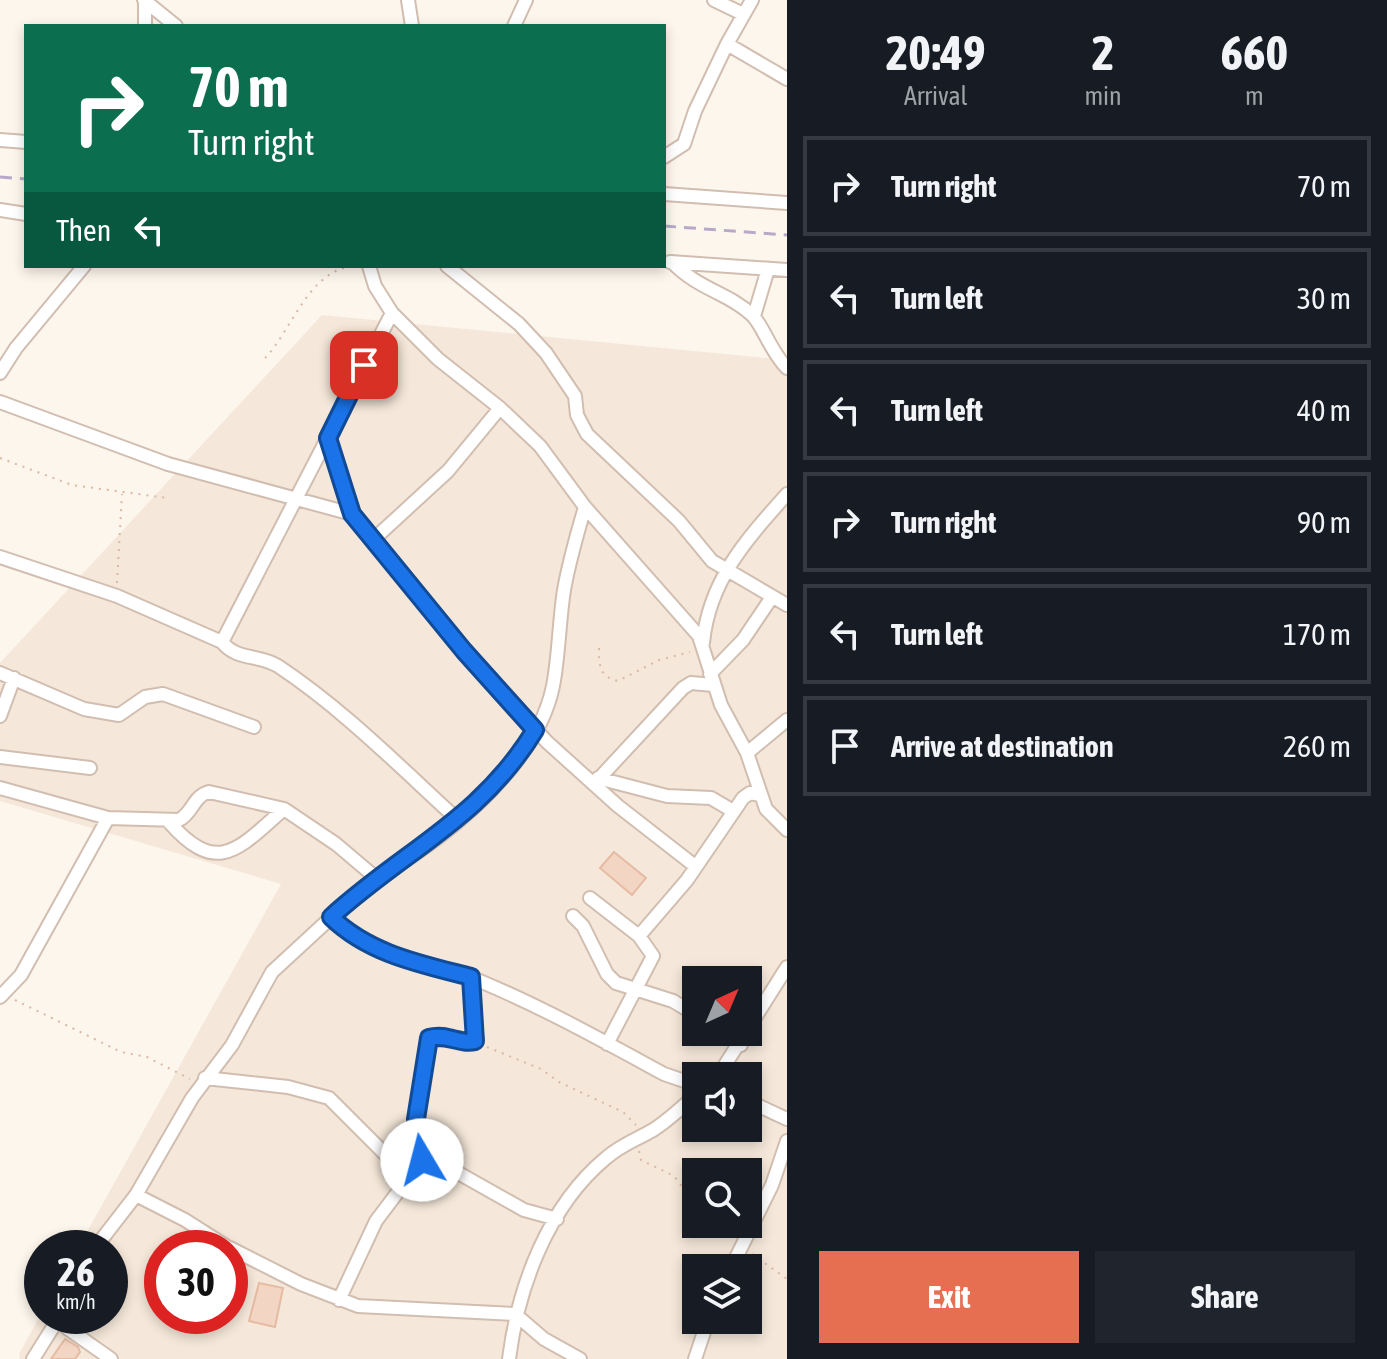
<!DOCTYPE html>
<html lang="en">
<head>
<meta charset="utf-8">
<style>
	:root { --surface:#171b24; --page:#20242c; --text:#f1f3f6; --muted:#9ea1a6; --line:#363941; --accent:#e76f51 }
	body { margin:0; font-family:"Asap Condensed",sans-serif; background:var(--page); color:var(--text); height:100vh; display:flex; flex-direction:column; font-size:30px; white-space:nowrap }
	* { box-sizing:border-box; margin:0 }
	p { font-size:26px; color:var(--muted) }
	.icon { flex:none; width:44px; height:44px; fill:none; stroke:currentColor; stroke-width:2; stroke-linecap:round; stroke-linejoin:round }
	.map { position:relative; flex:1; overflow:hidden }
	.sheet { display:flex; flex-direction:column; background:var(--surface); width:600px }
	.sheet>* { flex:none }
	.hud { position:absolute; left:24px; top:24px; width:642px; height:244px; border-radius:0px; box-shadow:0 4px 12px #0003; background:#0b6e4f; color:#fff; overflow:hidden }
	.needle { width:52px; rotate:44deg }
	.controls { position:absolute; left:682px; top:966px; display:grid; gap:16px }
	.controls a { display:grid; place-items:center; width:80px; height:80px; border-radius:0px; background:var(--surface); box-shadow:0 4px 12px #0003; font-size:40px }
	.speed { position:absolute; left:24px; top:1230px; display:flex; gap:16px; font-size:40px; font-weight:700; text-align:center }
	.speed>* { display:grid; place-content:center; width:104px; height:104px; border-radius:50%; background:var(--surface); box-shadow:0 4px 12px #0003; line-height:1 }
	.speed small { font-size:20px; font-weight:400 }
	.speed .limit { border:12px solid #d22; background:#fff; color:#111 }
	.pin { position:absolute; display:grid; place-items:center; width:68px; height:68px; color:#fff; margin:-34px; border-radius:16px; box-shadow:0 4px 12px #0006 }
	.me { position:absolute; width:88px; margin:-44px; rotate:352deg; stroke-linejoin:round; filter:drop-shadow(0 0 6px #0008) }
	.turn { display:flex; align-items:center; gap:28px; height:168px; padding:0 32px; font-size:36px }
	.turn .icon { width:104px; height:104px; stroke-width:2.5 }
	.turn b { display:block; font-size:56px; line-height:68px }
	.then { display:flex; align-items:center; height:76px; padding:0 32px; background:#0003; gap:16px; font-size:30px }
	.eta { display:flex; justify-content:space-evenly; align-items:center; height:136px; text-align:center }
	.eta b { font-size:48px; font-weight:700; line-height:56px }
	.cta { display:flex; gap:16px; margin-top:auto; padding:16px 32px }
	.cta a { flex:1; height:92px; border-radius:0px; background:var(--accent); color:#fff; font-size:32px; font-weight:700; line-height:92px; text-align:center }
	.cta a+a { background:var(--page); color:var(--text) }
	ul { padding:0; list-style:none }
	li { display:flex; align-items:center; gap:24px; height:100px; margin:0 16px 12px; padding:0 16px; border:4px solid var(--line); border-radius:0px }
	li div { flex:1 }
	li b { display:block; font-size:30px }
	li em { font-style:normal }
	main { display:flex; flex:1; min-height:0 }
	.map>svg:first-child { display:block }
	.residential { fill:#f5e8da; fill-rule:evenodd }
	.building { fill:#f3d5c3; stroke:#e6bba3; stroke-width:2 }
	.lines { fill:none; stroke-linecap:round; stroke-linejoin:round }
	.minor-casing { stroke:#d1beb0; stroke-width:16 }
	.path { stroke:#d9b8a5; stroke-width:2; stroke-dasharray:2 6; stroke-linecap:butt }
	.minor { stroke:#fff; stroke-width:12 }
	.rail { stroke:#b9a8c9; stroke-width:3; stroke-dasharray:12 8; stroke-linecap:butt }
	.route-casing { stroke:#114b97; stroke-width:20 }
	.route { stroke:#1a73e8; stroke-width:14 }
</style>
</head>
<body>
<main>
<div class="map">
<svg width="787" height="1359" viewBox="0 0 787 1359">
	<rect width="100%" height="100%" fill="#fdf6ec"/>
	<path class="residential" d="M322,315l465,45v999h-767l-1,-5 23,-42v4h68v-68h-32l203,-364 -281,-83v-138zM696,980h52v52h-52zM696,1076h52v52h-52zM696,1172h52v52h-52zM162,1248h68v68h-68zM696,1268h52v52h-52z"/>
	<path class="building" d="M614,852l32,26 -14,17 -32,-27z
		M259,1283l24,5 -8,39 -26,-6z
		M65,1339l13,8 2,5 -5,7h-24z"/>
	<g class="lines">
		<g class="minor-casing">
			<path id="minor" d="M144,0l32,26
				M408,0l4,26
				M714,0l29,14
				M145,26v-24
				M514,26l12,-26
				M727,44l60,35
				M0,140l26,2
				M664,157l20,-13 11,-33 32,-67 25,-44
				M664,194l123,9
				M0,210l26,4
				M670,262l117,8
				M672,262c27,28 57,31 80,53 11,10 18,36 35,53
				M369,266l6,20 17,27 46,46 62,49 40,38 45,61 114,129 22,69 26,48 19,56 21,21
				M447,266l72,58 27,29 29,43 2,19 10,19 92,87 33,40 75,44
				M754,316l14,-47
				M0,373l16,-25 68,-82
				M0,402l168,62 184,50
				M328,438l24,76 112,137 83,91 71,64 77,60
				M374,539l74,-68 52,-63
				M0,557l117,39 105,46 170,-329
				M222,642c15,19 37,12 56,24 65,43 122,101 180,154
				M703,643c6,-63 44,-104 84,-149
				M0,673l84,36 35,6 26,-18 18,-3 91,33
				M710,674l33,-34 29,-43
				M0,716l14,-38
				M747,753l40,-33
				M0,757l90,11
				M598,778l69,18 44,2 22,13
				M594,784l89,-96 8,-5 22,2
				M0,788l108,30 71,2c14,-7 14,-24 30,-28l75,17 52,35 39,33
				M169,822c49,56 70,26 115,-13
				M590,898l49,38
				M573,916l10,10 24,48 9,9 57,18 23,14
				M331,917c46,44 97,41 151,65 62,26 123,60 182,92l32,11
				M0,997l21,-22 87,-157
				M723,1032l18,13
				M607,1044l46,-88 -14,-20 48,-56 56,-82 7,-5 10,2
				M718,1076l69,-109
				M205,1078l83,9 41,11 68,68 25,-6 31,10 71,40 33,9
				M748,1101l39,18
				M136,1195l49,25 44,28
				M95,1248l41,-53 56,-97 40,-53 40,-73 103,-95c68,-34 162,-112 178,-191 6,-31 6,-64 11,-96 5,-28 13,-56 21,-83
				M230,1248l71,36 57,22 157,8 29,25 36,20
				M731,1268l41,-83 15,-44
				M339,1300l37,-79 46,-61 -6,-41 13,-81c17,-5 31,7 46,3l-4,-64
				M61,1316l6,12 44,31
				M33,1359l27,-43
				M509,1359c9,-72 39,-153 97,-201 16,-14 30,-18 47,-28 15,-9 30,-24 43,-35
				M695,1359l13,-39"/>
		</g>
		<path class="path" d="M265,358c28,-29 44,-90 91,-92
			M0,458l72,27 95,13
			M117,583l5,-89
			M599,648c0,17 0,29 19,33l41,-21 31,-8
			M15,1000l106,52 26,5 43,22
			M487,1047l54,22 18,13 64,30 13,13
			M639,1151l2,9 33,16 22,29
			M713,1224l18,14
			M752,1254l35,25"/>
		<use href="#minor" class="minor"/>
		<path class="rail" d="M0,177l26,2
			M664,226l123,9"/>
	</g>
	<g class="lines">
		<g class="route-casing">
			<path id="route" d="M364,365l-36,73 24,76 112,137 71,79c-55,90 -131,120 -204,187 38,37 90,47 140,60l4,64c-15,4 -28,-8 -46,-3l-13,81 6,41"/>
		</g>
		<use href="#route" class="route"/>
	</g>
</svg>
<div class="controls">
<a><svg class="needle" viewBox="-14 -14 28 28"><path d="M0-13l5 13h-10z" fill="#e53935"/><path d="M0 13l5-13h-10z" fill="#9ea1a6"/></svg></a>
<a><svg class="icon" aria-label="sound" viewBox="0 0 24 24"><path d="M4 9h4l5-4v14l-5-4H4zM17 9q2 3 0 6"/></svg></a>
<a><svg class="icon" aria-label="search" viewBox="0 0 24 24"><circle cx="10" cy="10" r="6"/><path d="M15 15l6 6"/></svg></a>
<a><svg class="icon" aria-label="layers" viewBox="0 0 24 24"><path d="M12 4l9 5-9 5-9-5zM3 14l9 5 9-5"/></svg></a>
</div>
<div class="speed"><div>26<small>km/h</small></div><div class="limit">30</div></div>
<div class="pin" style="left:364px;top:365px;background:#d93025"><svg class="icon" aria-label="arrive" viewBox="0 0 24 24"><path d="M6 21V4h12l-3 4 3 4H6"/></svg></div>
<svg class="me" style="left:422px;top:1160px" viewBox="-20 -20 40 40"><circle r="19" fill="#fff"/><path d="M0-13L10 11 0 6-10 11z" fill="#1a73e8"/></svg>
<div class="hud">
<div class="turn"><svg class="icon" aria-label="right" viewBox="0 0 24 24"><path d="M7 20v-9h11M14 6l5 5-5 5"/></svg><div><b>70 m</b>Turn right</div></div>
<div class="then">Then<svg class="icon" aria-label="left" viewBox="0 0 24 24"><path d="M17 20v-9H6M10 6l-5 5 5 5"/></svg></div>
</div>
</div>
<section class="sheet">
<div class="eta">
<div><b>20:49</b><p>Arrival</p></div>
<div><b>2</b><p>min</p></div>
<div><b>660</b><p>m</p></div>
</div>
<ul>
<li><svg class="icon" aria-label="right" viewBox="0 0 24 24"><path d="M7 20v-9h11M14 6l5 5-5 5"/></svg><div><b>Turn right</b></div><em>70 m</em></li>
<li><svg class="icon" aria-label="left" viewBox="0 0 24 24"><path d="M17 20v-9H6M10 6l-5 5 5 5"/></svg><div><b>Turn left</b></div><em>30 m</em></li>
<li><svg class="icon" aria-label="left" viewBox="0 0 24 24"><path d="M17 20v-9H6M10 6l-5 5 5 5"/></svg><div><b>Turn left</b></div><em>40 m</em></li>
<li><svg class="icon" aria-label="right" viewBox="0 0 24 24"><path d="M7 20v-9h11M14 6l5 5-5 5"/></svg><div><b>Turn right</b></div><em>90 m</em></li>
<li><svg class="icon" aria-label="left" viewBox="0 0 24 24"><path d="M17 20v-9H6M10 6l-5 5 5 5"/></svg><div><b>Turn left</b></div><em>170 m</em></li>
<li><svg class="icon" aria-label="arrive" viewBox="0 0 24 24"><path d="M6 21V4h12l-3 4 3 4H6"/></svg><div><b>Arrive at destination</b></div><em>260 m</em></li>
</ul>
<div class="cta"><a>Exit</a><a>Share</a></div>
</section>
</main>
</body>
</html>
